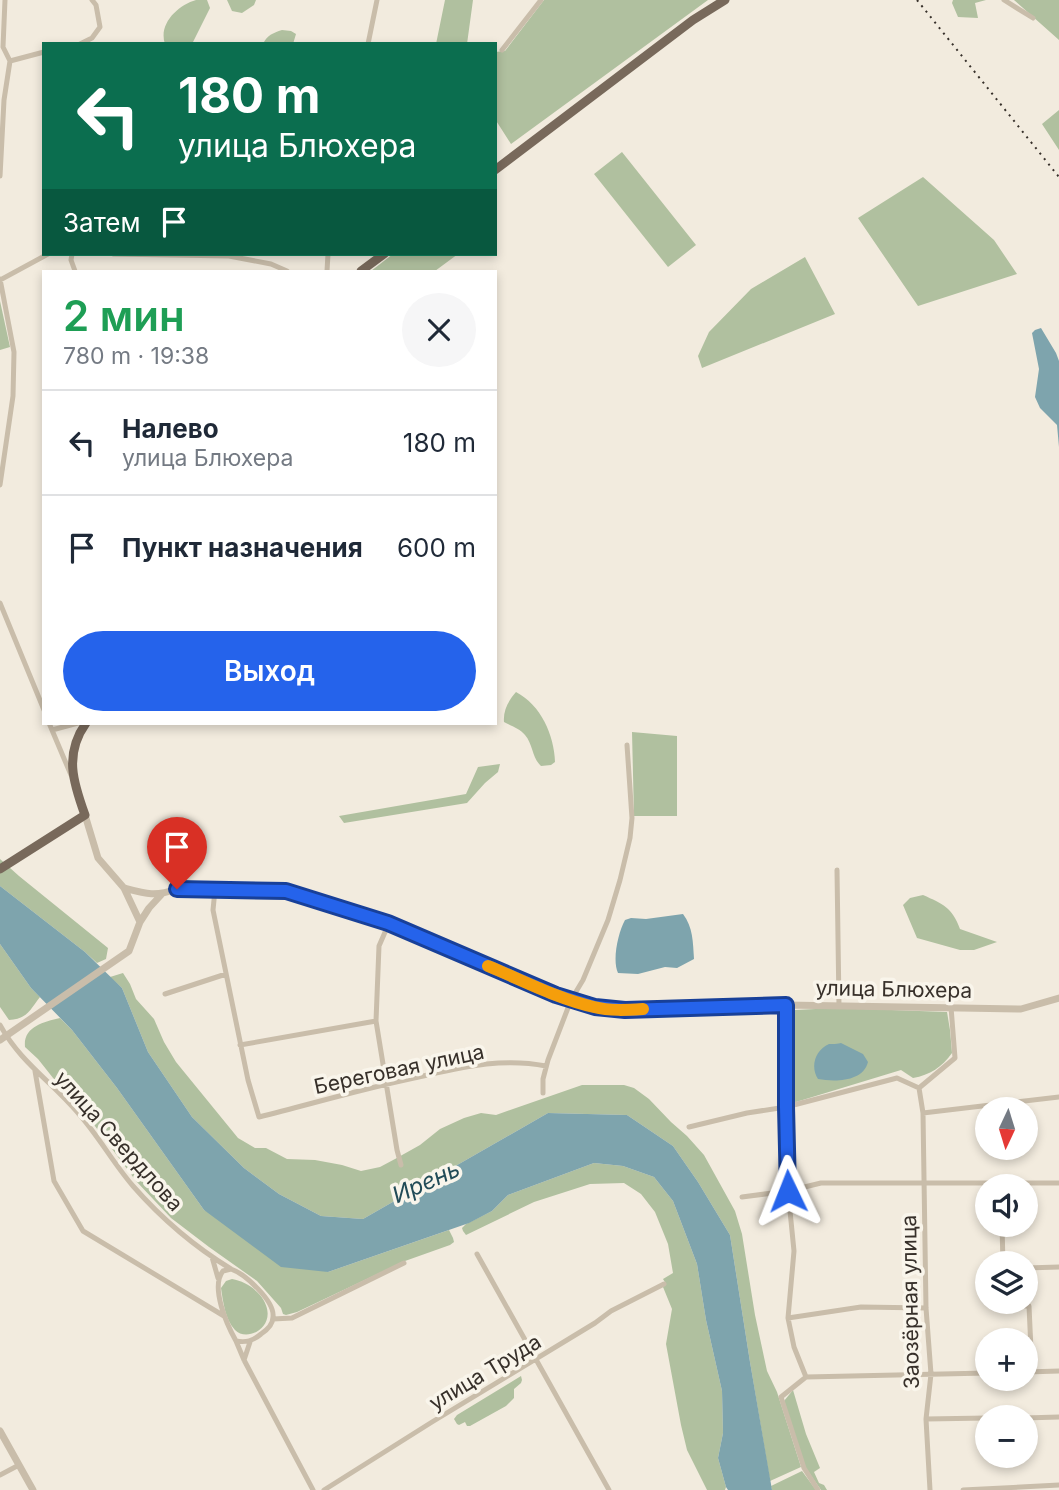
<!DOCTYPE html>
<html lang="ru">
<head>
<meta charset="utf-8">
<style>
	:root { --surface:#fff; --page:#f6f6f7; --text:#1f2937; --muted:#747a83; --line:#e0e1e3; --accent:#2563eb }
	body { margin:0; font-family:Inter,sans-serif; background:var(--page); color:var(--text); height:100vh; display:flex; flex-direction:column; font-size:26px; white-space:nowrap }
	* { box-sizing:border-box; margin:0 }
	p { font-size:23px; color:var(--muted) }
	.icon { flex:none; width:38px; height:38px; fill:none; stroke:currentColor; stroke-width:2; stroke-linecap:round; stroke-linejoin:round }
	.map { position:relative; flex:1; overflow:hidden }
	.side { position:absolute; left:42px; top:270px; width:455px; height:455px; display:flex; flex-direction:column; background:var(--surface); border-radius:0px; box-shadow:0 4px 10px #0003 }
	.side>* { flex:none }
	.banner { position:absolute; left:42px; top:42px; width:455px; height:214px; border-radius:0px; box-shadow:0 4px 10px #0003; background:#0b6e4f; color:#fff; overflow:hidden }
	.needle { width:46px; rotate:184deg }
	.buttons { position:absolute; left:975px; top:1097px; display:grid; gap:14px }
	.buttons a { display:grid; place-items:center; width:63px; height:63px; border-radius:50%; background:var(--surface); box-shadow:0 4px 10px #0003; font-size:35px }
	.pin { position:absolute; display:grid; place-items:center; width:60px; height:60px; color:#fff; margin:-72px -30px; border-radius:50% 50% 50% 0; rotate:-45deg; box-shadow:0 0 7px #0007 }
	.pin .icon { rotate:45deg }
	.me { position:absolute; width:77px; margin:-38px; rotate:358deg; stroke-linejoin:round; filter:drop-shadow(0 0 5px #0008) }
	.turn { display:flex; align-items:center; gap:24px; height:147px; padding:0 21px; font-size:32px }
	.turn .icon { width:91px; height:91px; stroke-width:2.5 }
	.turn b { display:block; font-size:49px; line-height:60px }
	.then { display:flex; align-items:center; height:66px; padding:0 21px; background:#0003; gap:14px; font-size:26px }
	.round { display:grid; place-items:center; flex:none; width:74px; height:74px; border-radius:37px; background:var(--page) }
	.headline { display:flex; align-items:center; justify-content:space-between; height:119px; padding:0 21px }
	h1 { font-size:42px; font-weight:600; line-height:52px; color:#1e9e55 }
	.cta { display:flex; gap:14px; margin-top:auto; padding:14px 21px }
	.cta a { flex:1; height:80px; border-radius:42px; background:var(--accent); color:#fff; font-size:28px; font-weight:600; line-height:80px; text-align:center }
	ul { padding:0; list-style:none }
	li { display:flex; align-items:center; gap:21px; height:105px; padding:0 21px; border-top:2px solid var(--line) }
	li div { flex:1 }
	li b { display:block; font-size:26px }
	li em { font-style:normal }
	.map>svg:first-child { display:block }
	.green { fill:#b0c09f }
	.water { fill:#7ea4ad }
	.lines { fill:none; stroke-linecap:round; stroke-linejoin:round }
	.minor { stroke:#c9bdaa; stroke-width:5 }
	.tertiary { stroke:#c9bdaa; stroke-width:7 }
	.primary { stroke:#78695b; stroke-width:9 }
	.rail { stroke:#37302a; stroke-width:2; stroke-dasharray:2 5; stroke-linecap:butt }
	.route-casing { stroke:#184099; stroke-width:18 }
	.route { stroke:#2563eb; stroke-width:12 }
	.slow { stroke:#f59e0b; stroke-width:12 }
	.labels { text-anchor:middle; dominant-baseline:central; stroke-width:7; stroke-linejoin:round; paint-order:stroke }
	.street-label { font-size:21px; fill:#37302a; stroke:#f9f5eb }
	.water-label { font-size:23px; font-style:italic; fill:#214b57; stroke:#f9f5eb }
</style>
</head>
<body>
<div class="map">
<svg width="1059" height="1490" viewBox="0 0 1059 1490">
	<rect width="100%" height="100%" fill="#f2ebde"/>
	<path class="green" d="M196,0h11l3,8 -18,36h-27c-7,-20 13,-39 31,-44z
		M227,0h29l-2,5 -12,8 -10,-2z
		M445,0h28l-6,44h-31z
		M544,0h164l-197,144 -16,-25v-67l10,-1z
		M953,0h33l-11,3 3,15 -20,-1 -6,-14z
		M1014,0h45v40z
		M282,30l9,1 5,3 -3,10h-30c4,-9 10,-11 19,-14z
		M1059,110v40l-17,-26z
		M622,152l74,93 -28,22 -74,-93z
		M923,177l71,63 23,34 -99,32 -60,-88z
		M393,254h65l-23,17h-64z
		M805,257l30,57 -133,54 -4,-12 11,-24 42,-43z
		M0,301l10,46 -10,3z
		M516,692c25,13 38,43 39,70l-4,3 -10,1c-9,-8 -8,-22 -16,-31 -5,-6 -14,-9 -21,-13 -1,-11 4,-21 12,-30z
		M632,732l45,4v80h-43z
		M500,764l-2,8 -13,11 -18,20 -123,20 -5,-7 127,-22 12,-27z
		M0,859l19,17 89,72 -2,11 -9,4 -12,-11 -85,-66z
		M923,895c20,9 29,12 37,34l37,13 -23,8h-14l-43,-12 -14,-33 7,-7z
		M0,944l31,44 9,9c-10,13 -13,22 -31,23l-9,-13z
		M123,973l7,11 6,15 18,20 10,23 12,20 62,76 17,10h11l21,11 28,1 27,5 19,6 19,-4 15,-8 25,-14 20,-16 24,-11 17,-5 15,2 86,-30h42l10,3 15,11 22,23 16,14 17,19 31,56 7,23 13,81 12,56 10,21 24,75 -31,14 -20,-119 -20,-127 -32,-53 -25,-36 -46,-31 -79,-2 -185,106 -42,-3 -42,-22 -35,-26 -52,-51 -44,-65 -26,-64 -12,-11z
		M836,1008l111,4 3,18 2,23c-10,14 -22,22 -39,25l-12,-8 -105,32 -6,-1 -2,-8 1,-80 6,-3z
		M60,1018l12,12 45,58 87,122 124,62 121,-42 4,8 1,4 -4,3 -45,16 -108,51 -11,3 -3,-1 -2,-6 -24,-27 -48,-34 -38,-29 -35,-37 -53,-71 -22,-22 -23,-29 -13,-12c-2,-20 18,-25 35,-29z
		M594,1163l29,3 31,11 19,24 24,63 9,56 16,71 1,42 -5,25 8,29 -1,3h-18l-20,-40 -6,-25 -15,-81 6,-35 -9,-22 3,-3 -3,-5 10,-6 -5,-29 -13,-32 -14,-18 -17,-11 -34,1 -56,18 -68,33 -3,-4 -1,-3 4,-4 26,-13 16,-16z
		M232,1279c11,2 20,7 28,16 23,29 -12,49 -25,35 -10,-10 -12,-29 -14,-42l5,-7z
		M521,1376l1,4 -1,3 -7,6v9l-8,8 -36,20h-3l-2,-4 -6,3 -2,-1 -3,-5 3,-4z
		M793,1390l13,44 14,34 -6,4 5,11 5,2 3,5h-6l-16,-23 -21,-66z
		M802,1471l14,19h-44l-1,-4z"/>
	<path class="water" d="M1041,328l15,25 3,8v86l-2,-22 -17,-17 -5,-11 4,-28 -7,-36 3,-3z
		M0,886l85,66 37,36 26,64 44,65 52,51 35,26 42,22 42,3 185,-106 79,2 46,31 25,36 32,53 20,127 22,128h-44l-2,-3 -8,-29 5,-25 -1,-42 -16,-71 -9,-56 -24,-63 -19,-24 -31,-11 -29,-3 -86,32 -16,16 -23,12 -141,49 -47,-5 -77,-57 -87,-122 -45,-58 -41,-42 -31,-44z
		M683,914c10,13 10,28 11,45l-17,9 -12,-1 -27,7 -20,-1c-6,-13 0,-40 7,-53l6,-2 15,1z
		M841,1043l22,11 5,8c-5,20 -33,20 -50,17 -8,-12 -3,-29 11,-35 2,0 10,0 12,-1z"/>
	<g class="lines">
		<path class="minor" d="M1004,0l29,18
			M80,44l12,-6 8,-11 -4,-22 -4,-5
			M368,44l9,-44
			M502,50l39,-50
			M10,61l34,-9
			M0,176l4,-76 6,-39 -7,-14 2,-47
			M72,254l-1,6 4,11
			M113,254l116,2 42,8 16,7
			M327,271l1,-17
			M0,279l14,73 -1,44 -13,89
			M0,280l48,-26
			M0,603l44,107
			M49,723l22,52
			M52,730l26,-7
			M837,870l2,136
			M215,890l-2,20 35,170 11,37c52,-13 103,-28 155,-39 46,-10 86,-21 132,-12
			M389,923l-10,23 -3,75 21,129 4,15
			M165,994l61,-20
			M786,1005v102l2,84 6,60 -6,67 6,29 12,30 -25,20 23,71 14,22
			M0,1025c20,37 52,57 78,88 20,22 35,50 55,73 28,32 62,61 98,83
			M240,1045l136,-24
			M35,1071l19,110 29,50 141,85
			M543,1093v-14l5,-19 23,-60 12,-20 25,-60 12,-40 10,-42 2,-20 -5,-73
			M923,1113l136,-16
			M689,1127l58,-14 39,-6 111,-29 22,10
			M742,1197l46,-6 33,-8h238
			M1002,1225l1,39
			M477,1254l132,236
			M212,1257l6,21
			M1026,1268l33,-1
			M231,1269c14,5 44,32 42,48 0,7 -6,13 -12,17 -8,7 -15,9 -25,7 -9,-16 -26,-54 -13,-70z
			M1007,1302v4h22l3,65
			M788,1318l73,-11 65,1
			M273,1319l19,-1 112,-55
			M236,1341l8,19 69,130
			M244,1360l6,-18
			M1026,1372l33,-1
			M806,1377l181,-4
			M1024,1418l35,-1
			M926,1419l61,-1
			M0,1475l19,-10
			M324,1490l108,-68 163,-99 16,-12 53,-27
			M930,1490l-4,-71 5,-45 -5,-66 -3,-195 -4,-25 36,-30 -4,-51
			M963,1490l96,-5"/>
		<path class="tertiary" d="M85,815l13,43 26,30 16,34
			M124,888c22,6 31,9 53,1l109,2 103,32 167,72 39,12 30,3 161,-5 235,4 38,-11
			M0,1040l129,-89 11,-29 9,-14 12,-13
			M0,1431l33,59"/>
		<path class="primary" d="M495,170l198,-150 32,-20
			M361,271l23,-17
			M0,869l85,-54c-12,-33 -21,-61 1,-92"/>
		<path class="rail" d="M917,0l142,177"/>
	</g>
	<g class="lines">
		<g class="route-casing">
			<path id="route" d="M177,889l109,2 102,32 168,72 39,12 30,3 161,-5v102l2,84"/>
		</g>
		<use href="#route" class="route"/>
		<path class="slow" d="M488,966c34,14 70,33 106,41 16,4 33,3 49,2"/>
	</g>
	<g class="labels">
		<g class="street-label">
			<text transform="translate(894 989) rotate(1)">улица Блюхера</text>
			<text transform="translate(399 1069) rotate(-12)">Береговая улица</text>
			<text transform="translate(119 1141) rotate(48)">улица Свердлова</text>
			<text transform="translate(910 1302) rotate(-91)">Заозёрная улица</text>
			<text transform="translate(485 1372) rotate(-31)">улица Труда</text>
		</g>
		<g class="water-label">
			<text transform="translate(426 1182) rotate(-24)">Ирень</text>
		</g>
	</g>
</svg>
<div class="buttons">
<a><svg class="needle" viewBox="-14 -14 28 28"><path d="M0-13l5 13h-10z" fill="#e53935"/><path d="M0 13l5-13h-10z" fill="#747a83"/></svg></a>
<a><svg class="icon" aria-label="sound" viewBox="0 0 24 24"><path d="M4 9h4l5-4v14l-5-4H4zM17 9q2 3 0 6"/></svg></a>
<a><svg class="icon" aria-label="layers" viewBox="0 0 24 24"><path d="M12 4l9 5-9 5-9-5zM3 14l9 5 9-5"/></svg></a>
<a>+</a>
<a>−</a>
</div>
<div class="pin" style="left:177px;top:889px;background:#d93025"><svg class="icon" aria-label="arrive" viewBox="0 0 24 24"><path d="M6 21V4h12l-3 4 3 4H6"/></svg></div>
<svg class="me" style="left:788px;top:1191px" viewBox="-20 -20 40 40"><path d="M0-17L14 15 0 8-14 15z" fill="#2563eb" stroke="#fff" stroke-width="4"/></svg>
<div class="banner">
<div class="turn"><svg class="icon" aria-label="left" viewBox="0 0 24 24"><path d="M17 20v-9H6M10 6l-5 5 5 5"/></svg><div><b>180 m</b>улица Блюхера</div></div>
<div class="then">Затем<svg class="icon" aria-label="arrive" viewBox="0 0 24 24"><path d="M6 21V4h12l-3 4 3 4H6"/></svg></div>
</div>
<section class="side">
<div class="headline"><div><h1>2 мин</h1><p>780 m · 19:38</p></div><a class="round"><svg class="icon" aria-label="close" viewBox="0 0 24 24"><path d="M6 6l12 12M18 6L6 18"/></svg></a></div>
<ul>
<li><svg class="icon" aria-label="left" viewBox="0 0 24 24"><path d="M17 20v-9H6M10 6l-5 5 5 5"/></svg><div><b>Налево</b><p>улица Блюхера</p></div><em>180 m</em></li>
<li><svg class="icon" aria-label="arrive" viewBox="0 0 24 24"><path d="M6 21V4h12l-3 4 3 4H6"/></svg><div><b>Пункт назначения</b></div><em>600 m</em></li>
</ul>
<div class="cta"><a>Выход</a></div>
</section>
</div>
</body>
</html>
